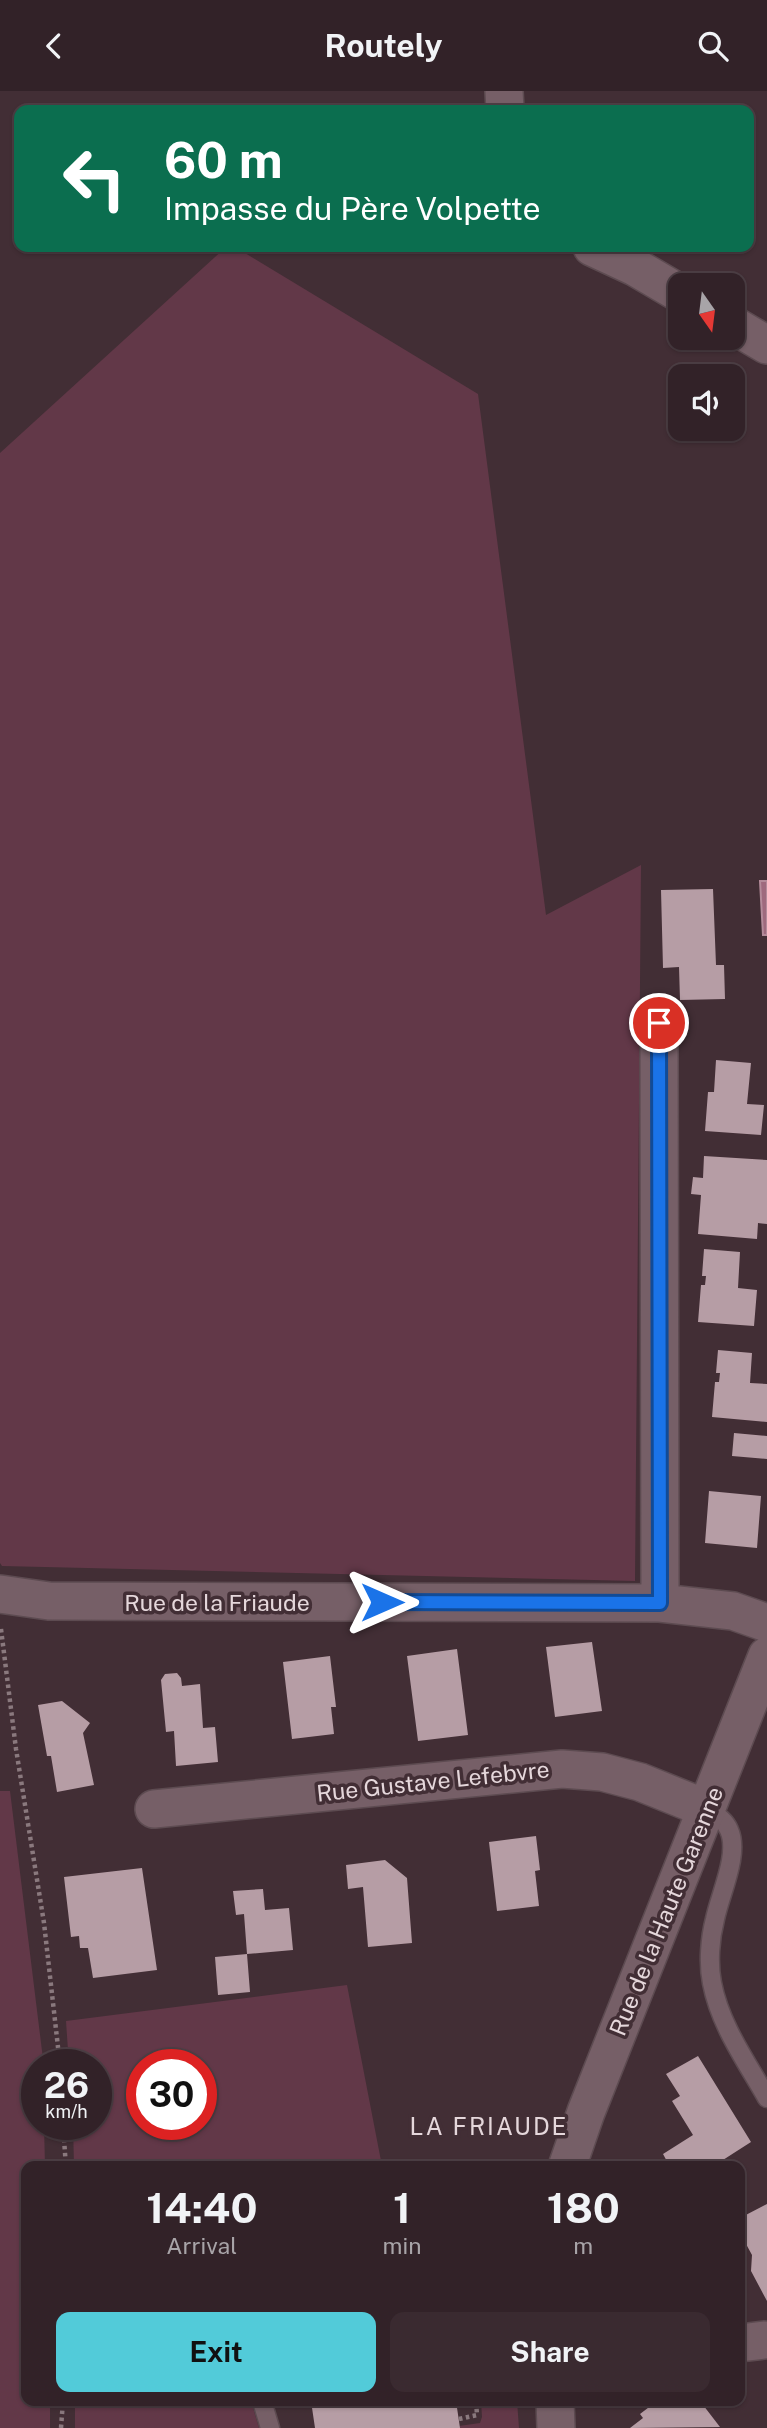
<!DOCTYPE html>
<html lang="en">
<head>
<meta charset="utf-8">
<style>
	:root { --surface:#322228; --page:#3a2a30; --text:#f1f3f6; --muted:#a8a4a8; --line:#4d3f45; --accent:#52cbd9 }
	body { margin:0; font-family:"Public Sans",sans-serif; background:var(--page); color:var(--text); height:100vh; display:flex; flex-direction:column; font-size:26px; white-space:nowrap }
	* { box-sizing:border-box; margin:0 }
	p { font-size:23px; color:var(--muted) }
	.icon { flex:none; width:38px; height:38px; fill:none; stroke:currentColor; stroke-width:2; stroke-linecap:round; stroke-linejoin:round }
	.map { position:relative; flex:1; overflow:hidden }
	.sheet { position:absolute; left:21px; top:2070px; width:724px; height:245px; display:flex; flex-direction:column; background:var(--surface); border-radius:14px; box-shadow:0 2px 5px #0004,0 0 0 2px var(--line) }
	.sheet>* { flex:none }
	.hud { position:absolute; left:14px; top:14px; width:740px; height:147px; border-radius:14px; box-shadow:0 2px 5px #0004,0 0 0 2px var(--line); background:#0b6e4f; color:#fff; overflow:hidden }
	.needle { width:46px; rotate:166deg }
	.tools { position:absolute; left:668px; top:182px; display:grid; gap:14px }
	.tools a { display:grid; place-items:center; width:77px; height:77px; border-radius:14px; background:var(--surface); box-shadow:0 2px 5px #0004,0 0 0 2px var(--line); font-size:35px }
	.speed { position:absolute; left:21px; top:1958px; display:flex; gap:14px; font-size:35px; font-weight:700; text-align:center }
	.speed>* { display:grid; place-content:center; width:91px; height:91px; border-radius:50%; background:var(--surface); box-shadow:0 2px 5px #0004,0 0 0 2px var(--line); line-height:1 }
	.speed small { font-size:18px; font-weight:400 }
	.speed .limit { border:10px solid #d22; background:#fff; color:#111 }
	.pin { position:absolute; display:grid; place-items:center; width:60px; height:60px; color:#fff; margin:-30px; border:4px solid #fff; border-radius:50%; box-shadow:0 2px 7px #0007 }
	.me { position:absolute; width:77px; margin:-38px; rotate:90deg; stroke-linejoin:round; filter:drop-shadow(0 0 5px #0008) }
	.turn { display:flex; align-items:center; gap:24px; height:147px; padding:0 35px; font-size:32px }
	.turn .icon { width:91px; height:91px; stroke-width:2.5 }
	.turn b { display:block; font-size:49px; line-height:60px }
	.eta { display:flex; justify-content:space-evenly; align-items:center; height:119px; text-align:center }
	.eta b { font-size:42px; font-weight:700; line-height:49px }
	.cta { display:flex; gap:14px; margin-top:auto; padding:14px 35px }
	.cta a { flex:1; height:80px; border-radius:14px; background:var(--accent); color:#111; font-size:28px; font-weight:700; line-height:80px; text-align:center }
	.cta a+a { background:var(--page); color:var(--text) }
	header { display:flex; justify-content:space-between; align-items:center; height:91px; padding:0 35px; background:var(--surface); font-size:32px; font-weight:700 }
	.map>svg:first-child { display:block }
	.green { fill:#623848; fill-rule:evenodd }
	.water { fill:#9f6a7e; stroke:#b48b9a; stroke-width:2 }
	.building { fill:#b69da5 }
	.lines { fill:none; stroke-linecap:round; stroke-linejoin:round }
	.lane-casing { stroke:#5d4b51; stroke-width:21 }
	.street-casing { stroke:#5d4b51; stroke-width:40 }
	.path { stroke:#8a797e; stroke-width:4.5; stroke-dasharray:3.5 3.5; stroke-linecap:butt }
	.lane { stroke:#765f67; stroke-width:18 }
	.street { stroke:#765f67; stroke-width:37 }
	.route-casing { stroke:#114b97; stroke-width:18 }
	.route { stroke:#1a73e8; stroke-width:12 }
	.labels { text-anchor:middle; dominant-baseline:central; stroke-width:7; stroke-linejoin:round; paint-order:stroke }
	.street-label { font-size:23px; fill:#e5d7db; stroke:#422e35 }
	.neighbourhood-label { font-size:24px; letter-spacing:2px; fill:#e5d7db; stroke:#422e35 }
</style>
</head>
<body>
<header><svg class="icon" aria-label="back" viewBox="0 0 24 24"><path d="M15 5l-7 7 7 7"/></svg>Routely<svg class="icon" aria-label="search" viewBox="0 0 24 24"><circle cx="10" cy="10" r="6"/><path d="M15 15l6 6"/></svg></header>
<div class="map">
<svg width="767" height="2337" viewBox="0 0 767 2337">
	<rect width="100%" height="100%" fill="#422e35"/>
	<path class="green" d="M226,156h9l243,147 68,521 95,-50 -6,716 -633,-15 -2,-3v-1110z
		M0,1700h10l33,268v6h-6v60h7l1,41 -19,1v234h24v27h-50z
		M347,1894l35,181h-308l-1,-41h23v-60h-27l-3,-44zM201,1974v60h-59v-60z
		M75,2310h176l8,27h-184z
		M481,2310h36l2,27h-59l-1,-2 21,-3 2,-6z"/>
	<path class="water" d="M760,790h7v54h-4z"/>
	<path class="building" d="M713,798l3,76h8l1,34 -45,1 -1,-33 -16,1 -2,-78z
		M716,969l35,3 -4,41 17,1 -3,30 -56,-4 3,-39h6z
		M704,1065l63,4v64l-9,-1 -1,16 -59,-5 3,-39 -10,-1 2,-17 10,1z
		M704,1158l36,3 -2,36 19,2 -3,36 -56,-4 3,-37h4l1,-9h-4z
		M718,1259l34,3 -2,30 17,1v38l-55,-5 3,-35h4l1,-9h-4z
		M734,1342l33,3v23l-35,-3z
		M709,1400l52,5 -4,52 -52,-5z
		M592,1551l10,69 -47,6 -9,-70z
		M457,1558l11,86 -50,6 -11,-85z
		M330,1565l6,51h-5l3,27 -42,5 -9,-77z
		M177,1582l4,5 1,8 18,-2 3,44 12,-1 3,35 -42,4 -2,-35 -8,1 -5,-52 4,-6z
		M62,1610l28,22 -7,10 11,52 -37,7 -6,-36h-4l-9,-51z
		M536,1745l4,34 -5,1 4,35 -42,5 -8,-69z
		M385,1769l22,18 5,65 -44,4 -5,-60 -15,2 -2,-24z
		M142,1777l15,102 -64,8 -5,-30h-8l-1,-12 -8,1 -7,-60z
		M263,1798l2,21 24,-2 4,42 -46,4 -3,-40 -8,1 -3,-24z
		M247,1863l3,38 -32,3 -3,-38z
		M698,1965l53,86 -39,25h-42l-7,-13 30,-19 -21,-34 8,-5 -14,-22z
		M767,2113v97l-16,-30 1,-16 -12,-22v-15z
		M311,2310h145l4,27h-145z
		M657,2310h43l20,26 -90,1 13,-10 -3,-4z"/>
	<g class="lines">
		<g class="lane-casing">
			<path id="lane" d="M707,1718c9,6 18,11 22,21 11,24 -9,64 -14,89 -5,19 -7,44 -3,64 8,42 34,78 55,115
				M262,2310l8,27"/>
		</g>
		<g class="street-casing">
			<path id="street" d="M504,0l1,19
				M592,156l43,20 46,27
				M733,234l34,20
				M659,932l1,580
				M0,1503l49,7 611,2 73,8 34,12
				M154,1718l408,-40 40,3 38,10 67,27
				M567,2076l19,-55 181,-456
				M740,2252l24,-3
				M555,2310l1,27"/>
		</g>
		<path class="path" d="M1,1538l15,120 28,174 16,142
			M63,2034l3,42
			M459,2328l18,-4 -1,-14
			M61,2337l2,-27"/>
		<use href="#lane" class="lane"/>
		<use href="#street" class="street"/>
	</g>
	<g class="lines">
		<g class="route-casing">
			<path id="route" d="M382,1511l278,1 -1,-580"/>
		</g>
		<use href="#route" class="route"/>
	</g>
	<g class="labels">
		<g class="street-label">
			<text x="217" y="1511">Rue de la Friaude</text>
			<text transform="translate(433 1690) rotate(-6)">Rue Gustave Lefebvre</text>
			<text transform="translate(666 1820) rotate(-68)">Rue de la Haute Garenne</text>
		</g>
		<g class="neighbourhood-label">
			<text x="489" y="2035">LA FRIAUDE</text>
		</g>
	</g>
</svg>
<div class="tools">
<a><svg class="needle" viewBox="-14 -14 28 28"><path d="M0-13l5 13h-10z" fill="#e53935"/><path d="M0 13l5-13h-10z" fill="#a8a4a8"/></svg></a>
<a><svg class="icon" aria-label="sound" viewBox="0 0 24 24"><path d="M4 9h4l5-4v14l-5-4H4zM17 9q2 3 0 6"/></svg></a>
</div>
<div class="speed"><div>26<small>km/h</small></div><div class="limit">30</div></div>
<div class="pin" style="left:659px;top:932px;background:#d93025"><svg class="icon" aria-label="arrive" viewBox="0 0 24 24"><path d="M6 21V4h12l-3 4 3 4H6"/></svg></div>
<svg class="me" style="left:382px;top:1511px" viewBox="-20 -20 40 40"><path d="M0-17L14 15 0 8-14 15z" fill="#1a73e8" stroke="#fff" stroke-width="4"/></svg>
<div class="hud">
<div class="turn"><svg class="icon" aria-label="left" viewBox="0 0 24 24"><path d="M17 20v-9H6M10 6l-5 5 5 5"/></svg><div><b>60 m</b>Impasse du Père Volpette</div></div>
</div>
<section class="sheet">
<div class="eta">
<div><b>14:40</b><p>Arrival</p></div>
<div><b>1</b><p>min</p></div>
<div><b>180</b><p>m</p></div>
</div>
<div class="cta"><a>Exit</a><a>Share</a></div>
</section>
</div>
</body>
</html>
